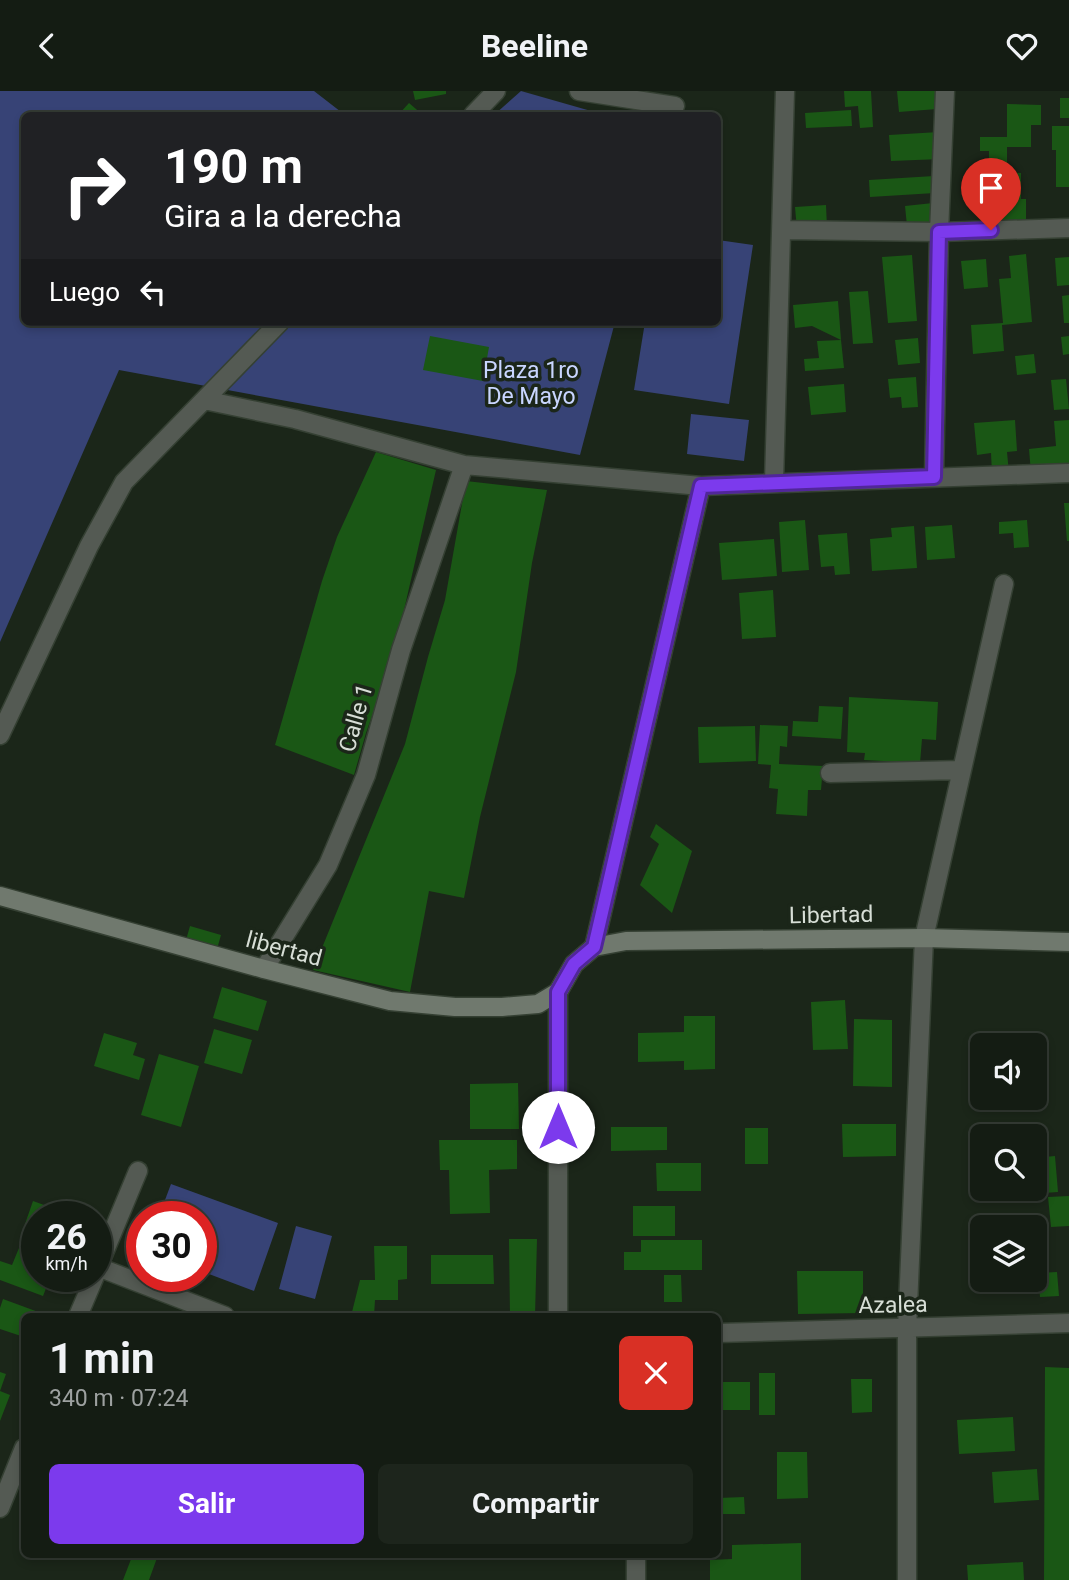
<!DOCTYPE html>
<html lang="es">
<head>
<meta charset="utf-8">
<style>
	:root { --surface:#141c13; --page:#1d251c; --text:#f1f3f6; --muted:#9da1a0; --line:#333a33; --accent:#7c3aed }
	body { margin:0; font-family:Roboto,sans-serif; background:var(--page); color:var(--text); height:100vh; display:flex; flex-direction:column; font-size:26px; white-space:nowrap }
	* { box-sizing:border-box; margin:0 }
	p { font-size:23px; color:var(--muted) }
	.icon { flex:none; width:38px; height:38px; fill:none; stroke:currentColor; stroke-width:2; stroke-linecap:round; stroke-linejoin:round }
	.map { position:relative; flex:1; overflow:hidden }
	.panel { position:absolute; left:21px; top:1222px; width:700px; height:245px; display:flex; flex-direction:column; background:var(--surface); border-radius:10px; box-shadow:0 4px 10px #0003,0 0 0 2px var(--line) }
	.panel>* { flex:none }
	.banner { position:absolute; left:21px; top:21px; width:700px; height:214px; border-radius:10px; box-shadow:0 4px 10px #0003,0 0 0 2px var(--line); background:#202124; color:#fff; overflow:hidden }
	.fabs { position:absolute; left:970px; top:942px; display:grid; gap:14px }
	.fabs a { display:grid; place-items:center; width:77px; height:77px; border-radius:10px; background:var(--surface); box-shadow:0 4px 10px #0003,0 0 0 2px var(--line); font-size:35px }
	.speed { position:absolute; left:21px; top:1110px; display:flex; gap:14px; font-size:35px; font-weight:700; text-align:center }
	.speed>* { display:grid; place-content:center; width:91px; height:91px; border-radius:50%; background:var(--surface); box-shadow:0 4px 10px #0003,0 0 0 2px var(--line); line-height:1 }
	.speed small { font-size:18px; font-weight:400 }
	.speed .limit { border:10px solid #d22; background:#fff; color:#111 }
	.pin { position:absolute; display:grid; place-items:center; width:60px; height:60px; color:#fff; margin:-72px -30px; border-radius:50% 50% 50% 0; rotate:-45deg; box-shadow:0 0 7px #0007 }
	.pin .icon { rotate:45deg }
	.me { position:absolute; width:77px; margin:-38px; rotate:0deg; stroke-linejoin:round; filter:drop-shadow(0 0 5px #0008) }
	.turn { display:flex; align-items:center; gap:24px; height:147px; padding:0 28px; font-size:32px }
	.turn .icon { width:91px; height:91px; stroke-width:2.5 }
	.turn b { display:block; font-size:49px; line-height:60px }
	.then { display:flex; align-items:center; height:66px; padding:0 28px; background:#0003; gap:14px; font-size:26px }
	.round { display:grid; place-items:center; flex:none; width:74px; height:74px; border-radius:10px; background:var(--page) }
	.head { display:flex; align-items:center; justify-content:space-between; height:119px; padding:0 28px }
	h1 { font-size:42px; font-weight:700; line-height:52px }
	.action { display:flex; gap:14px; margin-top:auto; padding:14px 28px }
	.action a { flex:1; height:80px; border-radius:10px; background:var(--accent); color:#fff; font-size:28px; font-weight:700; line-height:80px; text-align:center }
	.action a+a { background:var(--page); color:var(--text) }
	header { display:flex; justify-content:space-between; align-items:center; height:91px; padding:0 28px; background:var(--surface); font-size:32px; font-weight:700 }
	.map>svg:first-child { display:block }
	.green { fill:#374376 }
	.building { fill:#1a5715 }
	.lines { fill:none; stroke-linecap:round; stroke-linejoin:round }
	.street-casing { stroke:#354033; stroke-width:21 }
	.secondary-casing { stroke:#354033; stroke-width:21 }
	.street { stroke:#545a53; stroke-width:18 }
	.secondary { stroke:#70796e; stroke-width:18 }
	.route-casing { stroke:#51269a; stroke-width:18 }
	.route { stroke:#7c3aed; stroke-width:12 }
	.labels { text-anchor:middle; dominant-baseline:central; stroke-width:7; stroke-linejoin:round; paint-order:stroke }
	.park-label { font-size:23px; fill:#c9d6ff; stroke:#1b2619 }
	.street-label { font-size:23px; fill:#d7ded6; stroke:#1b2619 }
</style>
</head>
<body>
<header><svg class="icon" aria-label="back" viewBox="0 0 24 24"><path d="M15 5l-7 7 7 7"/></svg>Beeline<svg class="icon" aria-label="heart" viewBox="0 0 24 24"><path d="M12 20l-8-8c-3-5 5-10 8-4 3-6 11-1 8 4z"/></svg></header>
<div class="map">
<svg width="1069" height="1489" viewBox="0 0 1069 1489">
	<rect width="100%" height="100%" fill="#1b2619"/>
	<path class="green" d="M0,0h314l31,24h-321v207h591l-35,133 -461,-85 -119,272z
		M521,0l84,24h-111z
		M718,149l35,5 -24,159 -95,-14 11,-68h73z
		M691,323l58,6 -5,41 -57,-7z
		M171,1093l107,39 -24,68 -53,-20v-55h-42z
		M296,1135l36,10 -17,63 -36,-10z"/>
	<path class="building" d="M413,0h33v3l-31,6z
		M844,0h27l2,36 -13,1 -2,-22 -13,1z
		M897,0h39l1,18 -38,3z
		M1060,7h9v20h-9z
		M409,12l14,12h-25z
		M1007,13l34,1v20h-10v22h-24v21l-18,-1v-16h-9v-14h27z
		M851,19l1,16 -46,2 -1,-15z
		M1052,35h17v61h-13v-37h-4z
		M939,41l2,27 -50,2 -2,-26z
		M985,81l36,1v26h5v27h-41z
		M934,85l1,17 -65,4 -1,-17z
		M933,112l2,20 -28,3 -2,-20z
		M826,114l1,23 -30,2 -2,-23z
		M1026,163l6,68 -30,3 2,26 -31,3 -2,-29 32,-2 -4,-44 12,-1 -2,-22z
		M912,164l5,66 -29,2 -6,-66z
		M1069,166v28l-12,1 -2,-28z
		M986,168l2,28 -24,2 -3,-28z
		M868,200l5,52 -20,1 -4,-52z
		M1069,204v28h-5l-2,-27z
		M838,210l3,39 -29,-14 -17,2 -2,-23z
		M430,245l59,11 -6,34 -60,-11z
		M1069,245v18l-6,1 -2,-18z
		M918,247l2,25 -22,2 -3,-25z
		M841,249l3,28 -39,3 -1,-12 15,-1 -2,-17z
		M1034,263l2,19 -19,2 -2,-19z
		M916,286l2,30 -16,1 -1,-11 -11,1 -2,-19z
		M1066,288l3,30 -15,1 -3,-30z
		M844,293l2,28 -35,3 -3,-28z
		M1015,329l2,31 -10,1 2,21 -17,1 -1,-21 -14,2 -3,-32z
		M1069,329v50l-38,3 -2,-24 27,-3 -2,-25z
		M376,361l60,18 -42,184 -28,79 -12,42 -79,-30 47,-164 15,-44z
		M466,390l81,9 -15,73 -16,109 -36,145 -16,81 -35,-7 -19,101 -97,-22 92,-226 23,-87 17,-57z
		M1064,412h5v38h-2z
		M805,429l4,50 -27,2 -3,-50z
		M1027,429l2,27 -15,1 -1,-15 -14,1v-12z
		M952,434l3,33 -28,2 -2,-33z
		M914,435l3,42 -45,3 -2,-32 22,-2 -1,-9z
		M847,442l3,41 -15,1 -1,-9 -13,1 -3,-32z
		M774,448l3,37 -55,4 -3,-37z
		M773,499l3,47 -34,2 -3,-46z
		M849,606l89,5 -2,38 -14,-1 -2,24 -56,-3 1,-7 -18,-1z
		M819,615l24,1 -2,32 -49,-3 1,-15 25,1z
		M760,634l28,1 -1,21 -7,-1 -1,18 44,2 -2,24h-13l-1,26 -31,-2 2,-25 -9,-1 2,-23 -13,-1z
		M755,635l1,35 -57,2 -1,-36z
		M656,733l36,27 -20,62 -32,-28 19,-41 -9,-7z
		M190,835l31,9 -6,21 -31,-9z
		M222,896l45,14 -9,30 -45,-13z
		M845,909l3,49 -35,1 -2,-48z
		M684,925h31v53l-31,1v-9l-46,1v-29l46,-1z
		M854,928l38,1v67l-39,-1z
		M214,938l38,11 -10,34 -38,-11z
		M104,942l33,10 -4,12 12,4 -6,21 -45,-14z
		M159,963l40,12 -18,61 -40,-12z
		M518,992l1,46h-49v-45z
		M842,1033h54v32l-53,1z
		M611,1036h56v23l-56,1z
		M745,1037h23v36h-23z
		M439,1049h78v29l-28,1 1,43 -40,1 -1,-44h-9z
		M1055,1065l3,36 -69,5 -1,-9h46v-30z
		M656,1072h45v28h-44z
		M1069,1105v30l-18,1 -3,-30z
		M33,1110l42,15h-38v12l-12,-4z
		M633,1115h42v30h-42z
		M509,1148h28l-2,77h-25z
		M34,1149l3,1v35h14l-8,20 -43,-16v-19l12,4 7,-17 10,4z
		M641,1149h61v30h-78v-18h17z
		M374,1155h33v33l-9,1v20h-23l-1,16h-23l9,-36h15z
		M431,1164h62l1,29h-63z
		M797,1180h66v42l-65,1z
		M1057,1181l2,24 -19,1 -2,-24z
		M664,1184h17l1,27h-18z
		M3,1208l38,14 -1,3h-16v21l-24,-8v-21z
		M1045,1276l24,1v212h-25z
		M0,1281l6,2 -6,17z
		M759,1282h16v42h-16z
		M851,1288h21v33l-20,1z
		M718,1291h32v28h-32z
		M0,1300l10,4 -10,26z
		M1013,1326l2,34 -56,3 -2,-34z
		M777,1361h30l1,46 -31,1z
		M1037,1378l2,31 -45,3 -2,-31z
		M744,1406l1,17h-27v-16z
		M801,1452v37h-91v-20l22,-1v-14z
		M133,1463h12l12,4 -8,22h-26z
		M1023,1471l1,18h-56l-1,-15z"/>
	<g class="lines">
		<g class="street-casing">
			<path id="street" d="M579,0l96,15
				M473,24l23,-24
				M782,139l157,2 130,-4
				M204,309l91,19 169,46 237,21 368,-13
				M934,386l5,-245 6,-141
				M774,391l11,-391
				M0,644l89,-189 35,-64 156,-160
				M830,682l132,-3
				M594,856l107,-461
				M264,878l64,-104 38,-90 35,-125 63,-185
				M98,1176l127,49
				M96,1181l42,-101
				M78,1225l17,-40
				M558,1225v-324
				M718,1242l351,-10
				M0,1417l24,-60
				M636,1489v-26
				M907,1489v-251l17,-391 80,-354"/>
		</g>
		<g class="secondary-casing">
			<path id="secondary" d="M0,805l264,73 126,32 65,6h47l36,-3 20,-12 16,-28 20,-17 32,-6 298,-3 145,4"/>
		</g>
		<use href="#street" class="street"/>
		<use href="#secondary" class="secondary"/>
	</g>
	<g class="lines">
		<g class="route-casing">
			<path id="route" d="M558,1036v-135l16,-28 20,-17 107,-461 233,-9 5,-245 52,-2"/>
		</g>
		<use href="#route" class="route"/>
	</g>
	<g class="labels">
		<g class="park-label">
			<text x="531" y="279">Plaza 1ro<tspan x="531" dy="26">De Mayo</tspan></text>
		</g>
		<g class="street-label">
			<text transform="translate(356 627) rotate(-74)">Calle 1</text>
			<text transform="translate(831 824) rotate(-1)">Libertad</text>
			<text transform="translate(284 858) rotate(15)">libertad</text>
			<text transform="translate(893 1214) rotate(-1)">Azalea</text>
		</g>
	</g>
</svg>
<div class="fabs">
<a><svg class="icon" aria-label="sound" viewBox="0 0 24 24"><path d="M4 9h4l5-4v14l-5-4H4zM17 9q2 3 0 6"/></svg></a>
<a><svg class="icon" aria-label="search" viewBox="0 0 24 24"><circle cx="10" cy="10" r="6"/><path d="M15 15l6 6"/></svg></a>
<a><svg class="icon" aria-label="layers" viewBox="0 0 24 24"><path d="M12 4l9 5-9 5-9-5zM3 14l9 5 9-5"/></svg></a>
</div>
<div class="speed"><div>26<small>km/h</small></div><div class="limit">30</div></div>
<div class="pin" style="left:991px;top:139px;background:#d93025"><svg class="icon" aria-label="arrive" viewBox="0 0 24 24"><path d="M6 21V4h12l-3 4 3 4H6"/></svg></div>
<svg class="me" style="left:558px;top:1036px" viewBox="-20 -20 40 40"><circle r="19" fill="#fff"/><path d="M0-13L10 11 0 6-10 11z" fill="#7c3aed"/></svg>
<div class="banner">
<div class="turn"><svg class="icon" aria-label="right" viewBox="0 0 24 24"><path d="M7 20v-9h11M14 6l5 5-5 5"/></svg><div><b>190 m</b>Gira a la derecha</div></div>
<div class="then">Luego<svg class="icon" aria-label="left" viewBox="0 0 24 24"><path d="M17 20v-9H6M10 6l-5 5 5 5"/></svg></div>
</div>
<section class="panel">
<div class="head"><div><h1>1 min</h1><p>340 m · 07:24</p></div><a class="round" style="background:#d93025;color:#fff"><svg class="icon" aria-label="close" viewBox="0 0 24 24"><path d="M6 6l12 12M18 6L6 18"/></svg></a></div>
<div class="action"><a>Salir</a><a>Compartir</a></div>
</section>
</div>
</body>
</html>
